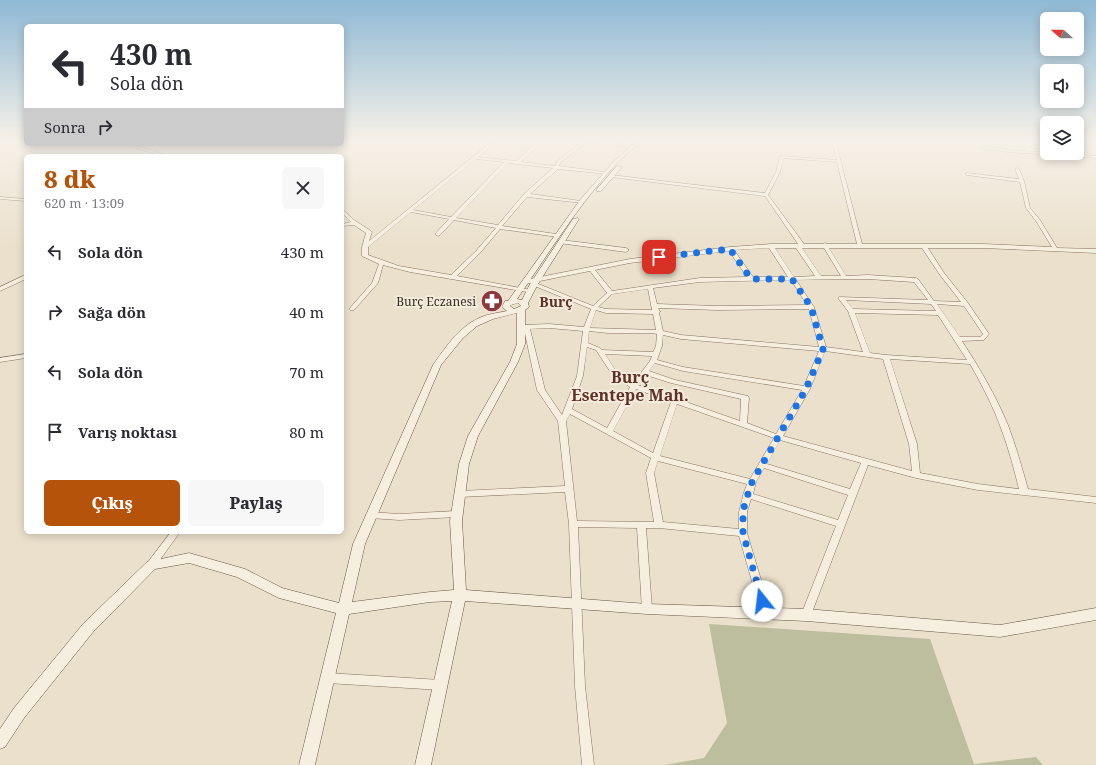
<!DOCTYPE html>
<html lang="tr">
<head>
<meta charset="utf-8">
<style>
	:root { --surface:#fff; --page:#f7f7f7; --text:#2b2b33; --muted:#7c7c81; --accent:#b45309 }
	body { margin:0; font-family:"Noto Serif",serif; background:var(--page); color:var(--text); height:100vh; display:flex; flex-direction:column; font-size:15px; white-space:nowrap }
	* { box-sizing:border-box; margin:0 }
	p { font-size:13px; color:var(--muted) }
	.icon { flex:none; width:22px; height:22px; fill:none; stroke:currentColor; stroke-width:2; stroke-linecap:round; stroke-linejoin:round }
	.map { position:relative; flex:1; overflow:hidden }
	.side { position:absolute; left:24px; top:154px; width:320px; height:380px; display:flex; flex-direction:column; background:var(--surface); border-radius:6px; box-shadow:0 2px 10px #0003 }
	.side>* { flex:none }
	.top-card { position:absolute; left:24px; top:24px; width:320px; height:122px; border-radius:6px; box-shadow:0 2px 10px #0003; background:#fff; color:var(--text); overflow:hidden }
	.needle { width:26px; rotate:291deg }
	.tools { position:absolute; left:1040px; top:12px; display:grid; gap:8px }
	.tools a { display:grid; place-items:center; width:44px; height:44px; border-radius:6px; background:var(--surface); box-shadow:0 2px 10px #0003; font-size:20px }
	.pin { position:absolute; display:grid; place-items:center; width:34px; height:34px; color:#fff; margin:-17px; border-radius:8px; box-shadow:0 2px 6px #0006 }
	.me { position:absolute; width:44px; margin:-22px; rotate:344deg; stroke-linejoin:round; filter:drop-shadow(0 0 3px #0008) }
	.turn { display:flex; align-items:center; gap:14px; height:84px; padding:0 20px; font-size:18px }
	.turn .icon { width:52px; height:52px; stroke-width:2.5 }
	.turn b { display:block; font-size:28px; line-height:34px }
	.then { display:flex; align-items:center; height:38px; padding:0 20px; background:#0003; gap:8px; font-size:15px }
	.round { display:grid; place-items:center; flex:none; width:42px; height:42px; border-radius:6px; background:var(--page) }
	.headline { display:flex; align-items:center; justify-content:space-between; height:68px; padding:0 20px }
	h1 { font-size:24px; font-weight:800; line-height:30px; color:var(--accent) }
	.primary-button { display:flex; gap:8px; margin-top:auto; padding:8px 20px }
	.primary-button a { flex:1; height:46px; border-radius:6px; background:var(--accent); color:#fff; font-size:16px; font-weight:800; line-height:46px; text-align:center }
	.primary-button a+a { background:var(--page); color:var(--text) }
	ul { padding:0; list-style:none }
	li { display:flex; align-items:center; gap:12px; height:60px; padding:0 20px }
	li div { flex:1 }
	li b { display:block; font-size:15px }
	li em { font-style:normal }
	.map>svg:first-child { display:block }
	.cemetery { fill:#bcbe9e }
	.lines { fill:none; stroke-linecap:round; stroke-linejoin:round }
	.street-casing { stroke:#867361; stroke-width:1 }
	.secondary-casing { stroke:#685544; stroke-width:1 }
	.street { fill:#f6eede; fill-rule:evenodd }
	.secondary { fill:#f6eede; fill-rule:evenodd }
	.route { stroke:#1a73e8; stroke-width:7; stroke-dasharray:0 12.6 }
	.labels { text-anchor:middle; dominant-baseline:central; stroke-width:4; stroke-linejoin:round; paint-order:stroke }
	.poi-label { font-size:12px; fill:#382c23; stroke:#f3ebdb; text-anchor:end }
	.quarter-label { font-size:14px; font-weight:bold; fill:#603027; stroke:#f3ebdb }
	.district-label { font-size:16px; font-weight:bold; fill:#603027; stroke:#f3ebdb }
</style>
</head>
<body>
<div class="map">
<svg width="1096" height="765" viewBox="0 0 1096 765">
	<rect width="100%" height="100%" fill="#ebe0cc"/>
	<path class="cemetery" d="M709,624l221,15 44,125 62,-7 7,8h-378l39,-7 23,-35z"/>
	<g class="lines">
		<g class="street-casing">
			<path id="street" d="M495,139h5l-22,18 38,4 24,-22h5l-24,23 34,4 3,-6 25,-19 -9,-2h13l44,6 2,1 -2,1 -44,-5 -26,20 -2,4 46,6 2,1v1l-49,-5 -28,25 51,7 2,1v1l-56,-6 -25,29 54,8 3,2 -1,1 -58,-8 -20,24 -23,23 74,14 2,1v2l-123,-21 -27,-7 -5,18 -24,27h-4l-1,-1 1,-1 22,-25 7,-19 -17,-8v-9l4,-14 -12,-8 -12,1v-2l9,-2 -9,-9v-4l12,11 17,11 1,1 -3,9zM476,159l28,3 -53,55 -38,-7zM508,163l45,5 -29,26 -26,31 -42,-7zM411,212l38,7 -14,15 3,2 2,-1 14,-15 42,8 -20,23 -25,24 -52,-9 -31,-11v-8z
				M831,139h4l27,105h121l69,3 -16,-26 -10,-13 -6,-26 -53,-7 -2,-1 2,-1 52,6 -4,-10 2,-1 2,1 5,12 6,27 10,12 17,28 39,1v4l-113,-5h-55l16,25 24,30 21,31 -5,6 -22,1c17,26 34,55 46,84 8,21 14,43 20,64l68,8v6l-118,-13 -62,-12 -48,-13 -57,150 -1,3 -4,1 -4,-1 -1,-3 35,-89 -85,-27 -4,13v21l24,80 -1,3 -4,1 -4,-1 -1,-3 -22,-77 -80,-8h-13l6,81 -1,3 -4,1 -4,-1 -1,-3 -5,-81 -59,-1 7,159 9,79h-12l-7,-79 -6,-162 -4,-32 -105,5 -3,-1 -1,-2 1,-2 3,-1 105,-5 -7,-65 -21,-31 -13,-61 -4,-1 -1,-1 3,-2 27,-1 35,3 7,-18 -59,-24v-2h4l57,23 14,-13 -17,-22 -65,13 -3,-2 3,-2 105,-21 100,-12 41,-3h27l-33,-48 -154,-19 -2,-1 2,-1 154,18 11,-21 4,-16 57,4zM783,158l54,4 20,82h-30l-2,-1 -2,1h-19l-36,-49 12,-23zM769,248l19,29h-35l-19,-27zM775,248h21l19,28 -21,1zM802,248h22l17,28h-20zM829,248h93l18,27 21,27 -27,-1 -16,-22 -2,-1 -48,-3 -22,1zM729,251l18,26 -47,1 -88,13 -17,-21 35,-7zM843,279h25l46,3 14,18 -89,-3 -1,1 10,13 15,41 -37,-5 -12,-40 -18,-27zM791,280l16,25 -90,1 -60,-2 -4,-16 47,-6zM648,289l4,21 -46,-1 -8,-2 14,-13zM846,300l85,4 5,7 -83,-2zM937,304l27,2 19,28 -3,3h-20zM658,308l59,2 92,-1 10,38 -138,-12 -18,-4 -4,-18 1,-1zM596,310l10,3 47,1 3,16 -66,-2zM855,313l83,2 29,45 -81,-5 -16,-2zM549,328l34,3 -6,45 -15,39 -17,-25 -15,-61zM589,331l19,2h44l5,1 -1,12 -3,6 -51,-2 -2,-2 -12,-5zM663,335l18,4 138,12 -15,35 -121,-19 -26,-7 5,-14zM587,347l9,3 17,26 17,11 -23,41 -35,-19 11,-33zM825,351l58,8 26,85 3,27 -129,-35 27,-47zM605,354l47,2 -2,5 -17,22 -15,-9zM890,359l80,5c12,21 24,44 32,67 7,19 12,38 17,58l-41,-5 -58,-11 -3,-29zM655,363l28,8 119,19 -26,44 -29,-11 2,-25 -1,-2 -73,-16 -26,-9zM646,375l25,8 70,16 -1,22 -102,-36zM636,389l35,13 -18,51 -40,-22zM677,404l97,34 -24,41 -90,-23zM570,414l81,44 -5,15 8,49 -77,-1 -11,-100zM780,440l81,23 -11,26 -83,-25zM658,461l89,23 -4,11v1l-4,16v17l-76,-7 -9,-49zM764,468l84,27 -10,25 -85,-26 3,-12z
				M123,144h6l41,12h-7z
				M982,146l26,4 88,6v2l-88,-6 -27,-4 -1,-1z
				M0,197l26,2v2l-26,-2z
				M561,240l65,8 3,2 -3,2 -67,-9 -1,-1z
				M23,276h3v3l-26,12v-4z
				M26,354v4l-26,4v-4z
				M457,511l3,1 1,2 -1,2 -3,1 -58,3 -29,-2 -3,-1 -1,-2 1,-2 3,-1 29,2z
				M171,532h9l-26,36 -3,1 -3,-1 -2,-3 2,-3z
				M327,673l114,7 4,1 1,4 -1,4 -4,1 -114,-7 -4,-1 -1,-4 1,-4z"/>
		</g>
		<g class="secondary-casing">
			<path id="secondary" d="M639,139h6c-9,8 -19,15 -28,24 -38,41 -68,90 -100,136l5,1 8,-16 43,-65 5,-1 1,1 -41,65 -10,19 1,4 -4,3v34l-7,18 -40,74 -9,28 -7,57 4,69 181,14 159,5 194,16 96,-17v12l-96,17 -194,-16 -159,-7 -182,-13 -34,164h-16l37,-164 -22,1 -81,12 -34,151h-16l37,-152 -57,-15 -42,-21 -48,-14 -34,6 -62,63 -69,86 -19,29 -5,2v-20l14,-21 69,-84 64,-62 42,-9 56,16 37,19 57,15 14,-59 80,-179c12,-17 26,-38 46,-47 9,-4 18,-5 28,-7l-5,-4 3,-6h3l72,-101 35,-40zM518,303l3,3 -7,3 -4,-3 1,-1zM517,313v31l-7,18 -42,74 -9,28 -9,57 4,69 -24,2 -78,10 13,-58 76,-179 22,-27 14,-12 16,-7z
				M617,166l5,1 -21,24h-4v-2z"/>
		</g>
		<use href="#street" class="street"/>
		<use href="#secondary" class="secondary"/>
	</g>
	<linearGradient id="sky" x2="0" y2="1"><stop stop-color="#8fb9d5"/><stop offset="0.57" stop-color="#f6f1e8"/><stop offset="1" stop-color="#f6f1e8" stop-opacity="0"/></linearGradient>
	<rect width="1096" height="246" fill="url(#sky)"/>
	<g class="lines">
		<path class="route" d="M659,257l71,-8 21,30h41l19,28 12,42 -17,40 -54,93 -7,21 -2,9v21l19,68"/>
	</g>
	<defs>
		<g id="pharmacy-disc" transform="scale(1.15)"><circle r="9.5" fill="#8e383d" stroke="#f3ebdb"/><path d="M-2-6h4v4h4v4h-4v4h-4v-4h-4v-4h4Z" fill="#fff"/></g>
	</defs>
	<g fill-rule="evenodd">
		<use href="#pharmacy-disc" x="492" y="301"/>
	</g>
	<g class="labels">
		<g class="poi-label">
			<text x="476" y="301">Burç Eczanesi</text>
		</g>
		<g class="quarter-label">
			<text x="556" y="301">Burç</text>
		</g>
		<g class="district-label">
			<text x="630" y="377">Burç<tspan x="630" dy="18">Esentepe Mah.</tspan></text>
		</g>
	</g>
</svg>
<div class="tools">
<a><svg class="needle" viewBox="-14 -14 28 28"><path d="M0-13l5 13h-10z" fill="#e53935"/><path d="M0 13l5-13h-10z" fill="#7c7c81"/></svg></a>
<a><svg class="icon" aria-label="sound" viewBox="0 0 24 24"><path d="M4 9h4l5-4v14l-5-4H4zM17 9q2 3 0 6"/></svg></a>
<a><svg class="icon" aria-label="layers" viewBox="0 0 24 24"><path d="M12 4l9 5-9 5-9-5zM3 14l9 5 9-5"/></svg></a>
</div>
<div class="pin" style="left:659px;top:257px;background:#d93025"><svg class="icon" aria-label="arrive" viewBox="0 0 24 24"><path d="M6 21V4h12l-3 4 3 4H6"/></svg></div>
<svg class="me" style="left:762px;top:601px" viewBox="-20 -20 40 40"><circle r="19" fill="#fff"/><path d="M0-13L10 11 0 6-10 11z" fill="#1a73e8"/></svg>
<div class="top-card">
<div class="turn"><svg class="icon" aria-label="left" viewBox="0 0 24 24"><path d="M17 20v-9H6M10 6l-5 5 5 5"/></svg><div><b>430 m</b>Sola dön</div></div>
<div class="then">Sonra<svg class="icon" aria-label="right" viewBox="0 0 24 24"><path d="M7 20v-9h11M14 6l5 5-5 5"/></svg></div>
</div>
<section class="side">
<div class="headline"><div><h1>8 dk</h1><p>620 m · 13:09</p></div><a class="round"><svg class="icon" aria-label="close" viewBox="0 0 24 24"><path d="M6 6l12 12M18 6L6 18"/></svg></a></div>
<ul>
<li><svg class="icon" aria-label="left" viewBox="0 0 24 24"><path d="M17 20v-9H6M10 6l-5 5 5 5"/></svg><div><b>Sola dön</b></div><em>430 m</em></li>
<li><svg class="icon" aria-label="right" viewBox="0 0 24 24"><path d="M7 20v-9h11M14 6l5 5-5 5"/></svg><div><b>Sağa dön</b></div><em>40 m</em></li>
<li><svg class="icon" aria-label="left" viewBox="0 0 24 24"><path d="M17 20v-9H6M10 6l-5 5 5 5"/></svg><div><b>Sola dön</b></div><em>70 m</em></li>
<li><svg class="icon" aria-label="arrive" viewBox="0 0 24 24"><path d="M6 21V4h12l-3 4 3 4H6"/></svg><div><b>Varış noktası</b></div><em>80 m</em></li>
</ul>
<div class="primary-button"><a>Çıkış</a><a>Paylaş</a></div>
</section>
</div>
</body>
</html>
